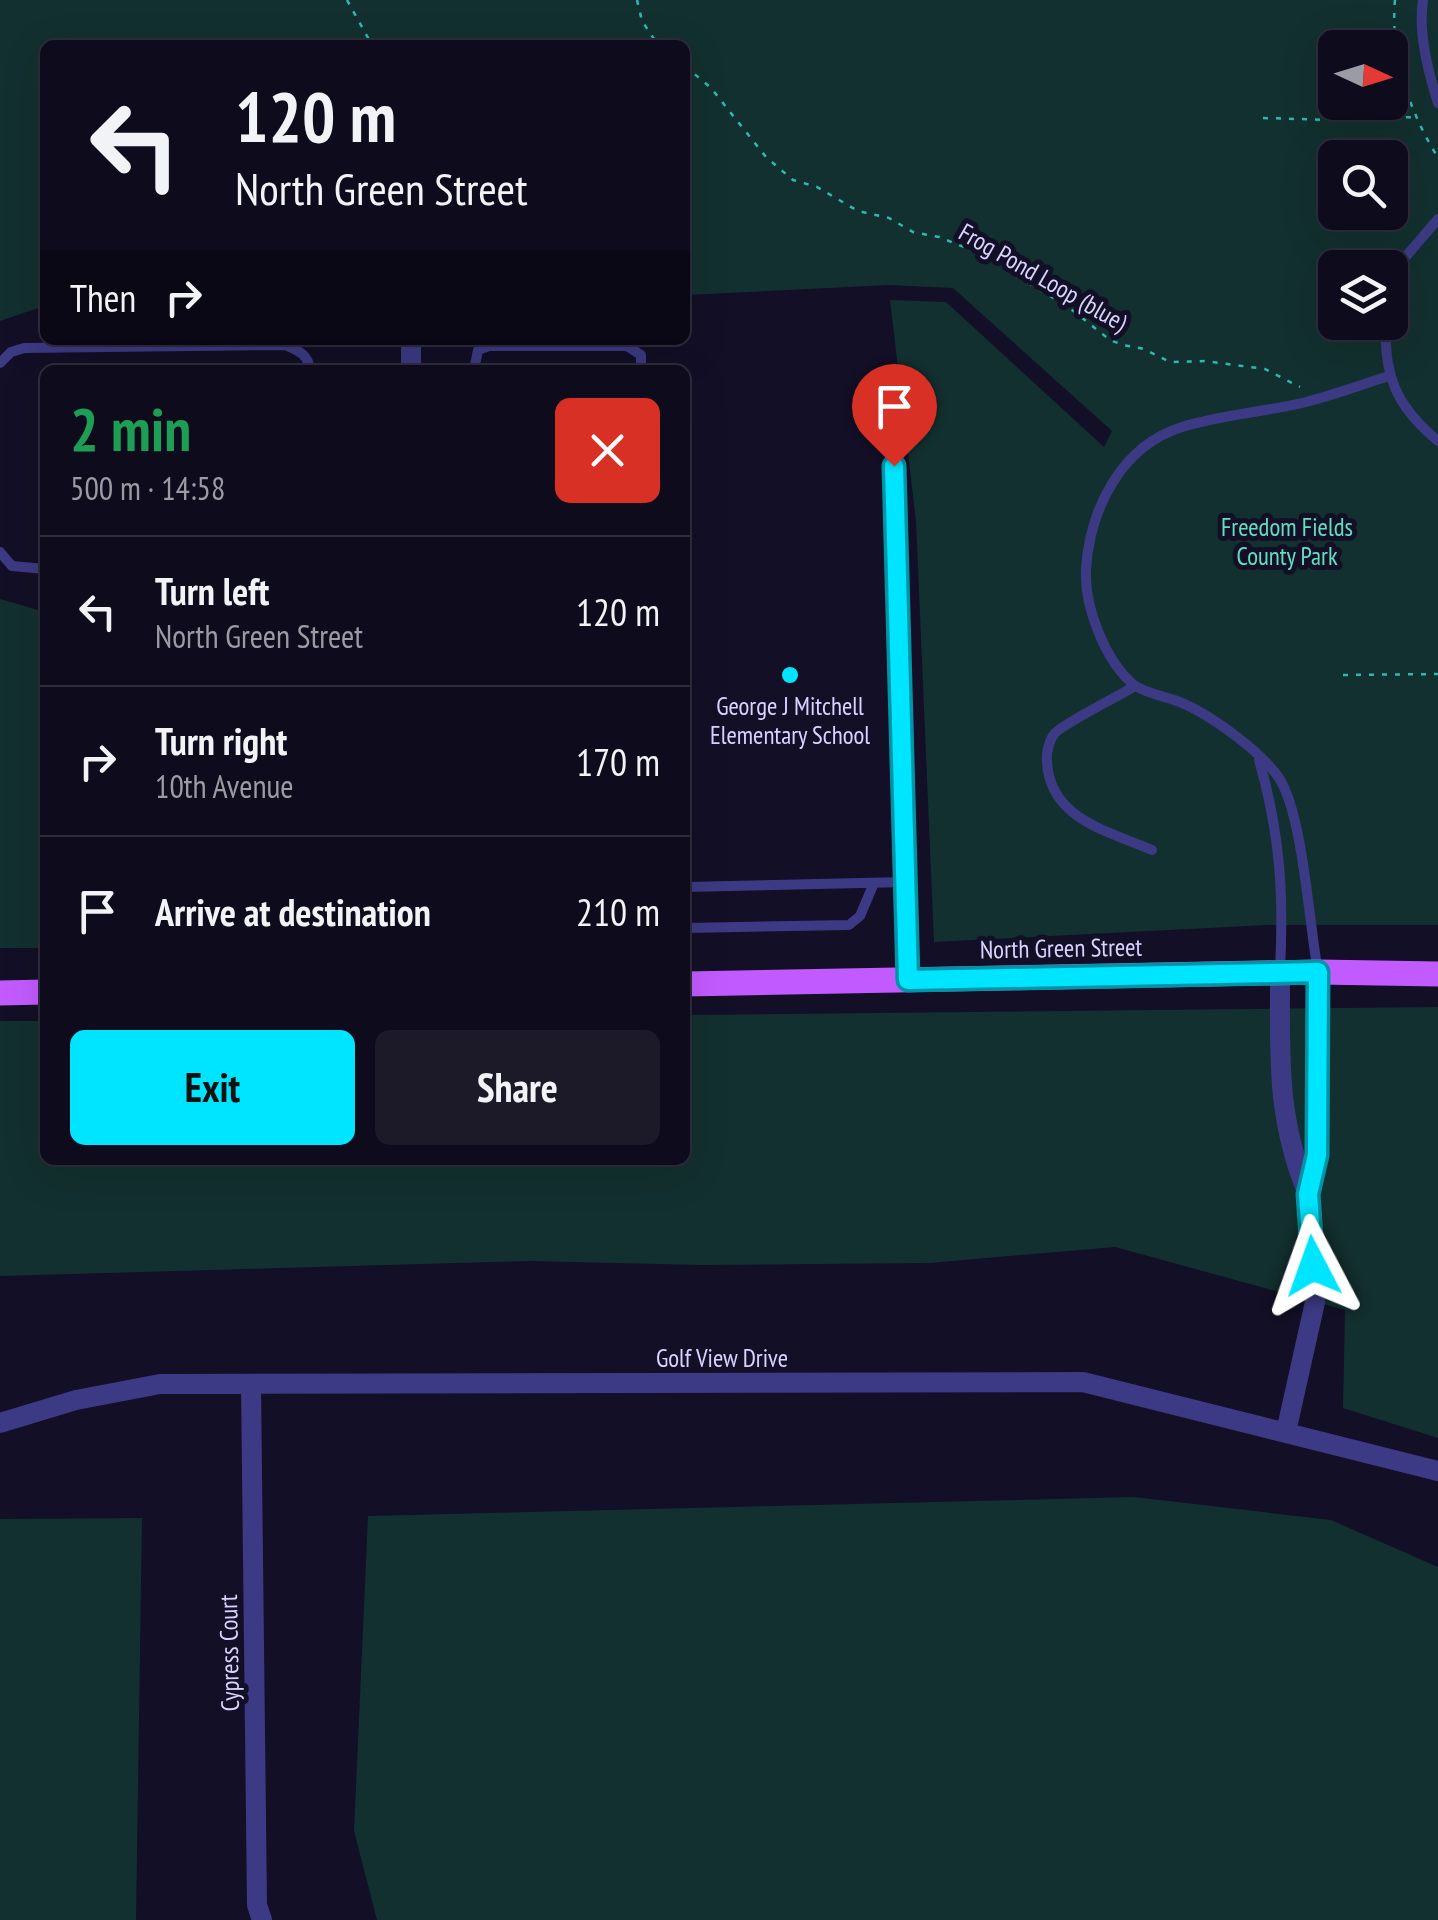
<!DOCTYPE html>
<html lang="en">
<head>
<meta charset="utf-8">
<style>
	:root { --surface:#0e0b1c; --page:#1c1929; --text:#f1f3f6; --muted:#9b9ba3; --line:#2e2b3b; --accent:#00e5ff }
	body { margin:0; font-family:"PT Sans Narrow",sans-serif; background:var(--page); color:var(--text); height:100vh; display:flex; flex-direction:column; font-size:38px; white-space:nowrap }
	* { box-sizing:border-box; margin:0 }
	p { font-size:32px; color:var(--muted) }
	.icon { flex:none; width:55px; height:55px; fill:none; stroke:currentColor; stroke-width:2; stroke-linecap:round; stroke-linejoin:round }
	.map { position:relative; flex:1; overflow:hidden }
	.side { position:absolute; left:40px; top:365px; width:650px; height:800px; display:flex; flex-direction:column; background:var(--surface); border-radius:15px; box-shadow:0 10px 40px #0002,0 0 0 2px var(--line) }
	.side>* { flex:none }
	.guide { position:absolute; left:40px; top:40px; width:650px; height:305px; border-radius:15px; box-shadow:0 10px 40px #0002,0 0 0 2px var(--line); background:#0e0b1c; color:var(--text); overflow:hidden }
	.needle { width:65px; rotate:94deg }
	.buttons { position:absolute; left:1318px; top:30px; display:grid; gap:20px }
	.buttons a { display:grid; place-items:center; width:90px; height:90px; border-radius:15px; background:var(--surface); box-shadow:0 10px 40px #0002,0 0 0 2px var(--line); font-size:50px }
	.pin { position:absolute; display:grid; place-items:center; width:85px; height:85px; color:#fff; margin:-102px -42px; border-radius:50% 50% 50% 0; rotate:-45deg; box-shadow:0 0 10px #0007 }
	.pin .icon { rotate:45deg }
	.me { position:absolute; width:110px; margin:-55px; rotate:356deg; stroke-linejoin:round; filter:drop-shadow(0 0 8px #0008) }
	.turn { display:flex; align-items:center; gap:35px; height:210px; padding:0 30px; font-size:45px }
	.turn .icon { width:130px; height:130px; stroke-width:2.5 }
	.turn b { display:block; font-size:70px; line-height:85px }
	.then { display:flex; align-items:center; height:95px; padding:0 30px; background:#0003; gap:20px; font-size:38px }
	.round { display:grid; place-items:center; flex:none; width:105px; height:105px; border-radius:15px; background:var(--page) }
	.head { display:flex; align-items:center; justify-content:space-between; height:170px; padding:0 30px }
	h1 { font-size:60px; font-weight:600; line-height:75px; color:#1e9e55 }
	.action { display:flex; gap:20px; margin-top:auto; padding:20px 30px }
	.action a { flex:1; height:115px; border-radius:15px; background:var(--accent); color:#111; font-size:40px; font-weight:600; line-height:115px; text-align:center }
	.action a+a { background:var(--page); color:var(--text) }
	ul { padding:0; list-style:none }
	li { display:flex; align-items:center; gap:30px; height:150px; padding:0 30px; border-top:2px solid var(--line) }
	li div { flex:1 }
	li b { display:block; font-size:38px }
	li em { font-style:normal }
	.map>svg:first-child { display:block }
	.green { fill:#12302f; fill-rule:evenodd }
	.lines { fill:none; stroke-linecap:round; stroke-linejoin:round }
	.path { stroke:#2fb8b0; stroke-width:2.5; stroke-dasharray:5 8; stroke-linecap:butt }
	.service { stroke:#3d3a85; stroke-width:10 }
	.minor { stroke:#3d3a85; stroke-width:20 }
	.primary { stroke:#c25bff; stroke-width:25 }
	.route-casing { stroke:#0095a6; stroke-width:25 }
	.route { stroke:#00e5ff; stroke-width:18 }
	.poi-dot { fill:#00e5ff; stroke:#130f26; stroke-width:4 }
	.labels { text-anchor:middle; dominant-baseline:central; stroke-width:10; stroke-linejoin:round; paint-order:stroke }
	.street-label { font-size:25px; fill:#d9d4ff; stroke:#130f26 }
	.park-label { font-size:25px; fill:#5fe0c0; stroke:#130f26 }
	.poi-label { font-size:25px; fill:#d9d4ff; stroke:#130f26 }
</style>
</head>
<body>
<div class="map">
<svg width="1438" height="1920" viewBox="0 0 1438 1920">
	<rect width="100%" height="100%" fill="#130f26"/>
	<path class="green" d="M0,0h1438v925h-170l-334,17 -18,-421 -26,-221 56,2 158,145 8,-16 -159,-143 -64,-3 -204,10v-250h-640v263l-10,1 -35,12zM1335,48h55v54h-55zM1335,158h55v54h-55zM1335,268h55v54h-55z
		M0,599l45,13v336h-45z
		M1438,1007v431l-95,-30 2,-98 -230,-63 -186,16 -225,2 -174,-4 -530,15v-255h45v139h640v-145z
		M1134,1497l197,23 107,47v353h-1061l-23,-89 14,-315z
		M142,1518l-6,402h-136v-401z"/>
	<g class="lines">
		<path class="path" d="M347,0l25,45
			M637,0l5,21 16,24
			M1395,0c-5,54 14,111 42,156
			M685,66l26,22 55,69 27,23 24,7 41,24 31,7 24,14 26,5 35,14 93,55 43,34 13,5 21,4 26,13 35,-1 60,8 35,18
			M1263,118l70,2 82,-3
			M1343,675l95,-1"/>
		<path class="service" d="M1423,0c-5,33 5,71 15,103
			M1390,301l12,-40 36,-42
			M1386,322c-3,54 11,85 52,119
			M0,363l11,-11 13,-4 261,-3c14,6 23,9 25,25
			M474,370l4,-20 11,-4h138l14,9v15
			M892,390l16,589
			M0,552l12,14 33,3
			M1135,686c-16,10 -69,36 -80,47 -6,7 -9,21 -8,29 3,57 61,69 105,88
			M1259,760c21,73 25,134 21,210
			M685,887l221,-5
			M685,928l164,-3 11,-9 14,-33
			M1318,972c-9,-48 -15,-157 -39,-194 -18,-27 -72,-66 -102,-77 -13,-5 -32,-8 -43,-16 -29,-24 -50,-79 -48,-116 4,-60 35,-123 96,-142 39,-12 81,-15 120,-24 29,-7 58,-18 87,-27"/>
		<path class="minor" d="M411,340v30
			M1280,974c0,80 -4,144 28,220
			M251,1384l6,521 5,15
			M0,1423l76,-23 84,-16 923,-2 355,89
			M1286,1432l29,-130 -7,-108 9,-39 1,-183"/>
		<path class="primary" d="M685,984l633,-12 120,2
			M0,993l45,-1"/>
	</g>
	<g class="lines">
		<g class="route-casing">
			<path id="route" d="M894,466l14,514 410,-8 -1,183 -9,39 5,72"/>
		</g>
		<use href="#route" class="route"/>
	</g>
	<circle class="poi-dot" cx="790" cy="675" r="10"/>
	<g class="labels">
		<g class="street-label">
			<text transform="translate(1043 277) rotate(30)">Frog Pond Loop (blue)</text>
			<text transform="translate(1061 948) rotate(-1)">North Green Street</text>
			<text x="722" y="1358">Golf View Drive</text>
			<text transform="translate(229 1653) rotate(-91)">Cypress Court</text>
		</g>
		<g class="park-label">
			<text x="1287" y="527">Freedom Fields<tspan x="1287" dy="29">County Park</tspan></text>
		</g>
		<g class="poi-label">
			<text x="790" y="706">George J Mitchell<tspan x="790" dy="29">Elementary School</tspan></text>
		</g>
	</g>
</svg>
<div class="buttons">
<a><svg class="needle" viewBox="-14 -14 28 28"><path d="M0-13l5 13h-10z" fill="#e53935"/><path d="M0 13l5-13h-10z" fill="#9b9ba3"/></svg></a>
<a><svg class="icon" aria-label="search" viewBox="0 0 24 24"><circle cx="10" cy="10" r="6"/><path d="M15 15l6 6"/></svg></a>
<a><svg class="icon" aria-label="layers" viewBox="0 0 24 24"><path d="M12 4l9 5-9 5-9-5zM3 14l9 5 9-5"/></svg></a>
</div>
<div class="pin" style="left:894px;top:466px;background:#d93025"><svg class="icon" aria-label="arrive" viewBox="0 0 24 24"><path d="M6 21V4h12l-3 4 3 4H6"/></svg></div>
<svg class="me" style="left:1313px;top:1266px" viewBox="-20 -20 40 40"><path d="M0-17L14 15 0 8-14 15z" fill="#00e5ff" stroke="#fff" stroke-width="4"/></svg>
<div class="guide">
<div class="turn"><svg class="icon" aria-label="left" viewBox="0 0 24 24"><path d="M17 20v-9H6M10 6l-5 5 5 5"/></svg><div><b>120 m</b>North Green Street</div></div>
<div class="then">Then<svg class="icon" aria-label="right" viewBox="0 0 24 24"><path d="M7 20v-9h11M14 6l5 5-5 5"/></svg></div>
</div>
<section class="side">
<div class="head"><div><h1>2 min</h1><p>500 m · 14:58</p></div><a class="round" style="background:#d93025;color:#fff"><svg class="icon" aria-label="close" viewBox="0 0 24 24"><path d="M6 6l12 12M18 6L6 18"/></svg></a></div>
<ul>
<li><svg class="icon" aria-label="left" viewBox="0 0 24 24"><path d="M17 20v-9H6M10 6l-5 5 5 5"/></svg><div><b>Turn left</b><p>North Green Street</p></div><em>120 m</em></li>
<li><svg class="icon" aria-label="right" viewBox="0 0 24 24"><path d="M7 20v-9h11M14 6l5 5-5 5"/></svg><div><b>Turn right</b><p>10th Avenue</p></div><em>170 m</em></li>
<li><svg class="icon" aria-label="arrive" viewBox="0 0 24 24"><path d="M6 21V4h12l-3 4 3 4H6"/></svg><div><b>Arrive at destination</b></div><em>210 m</em></li>
</ul>
<div class="action"><a>Exit</a><a>Share</a></div>
</section>
</div>
</body>
</html>
